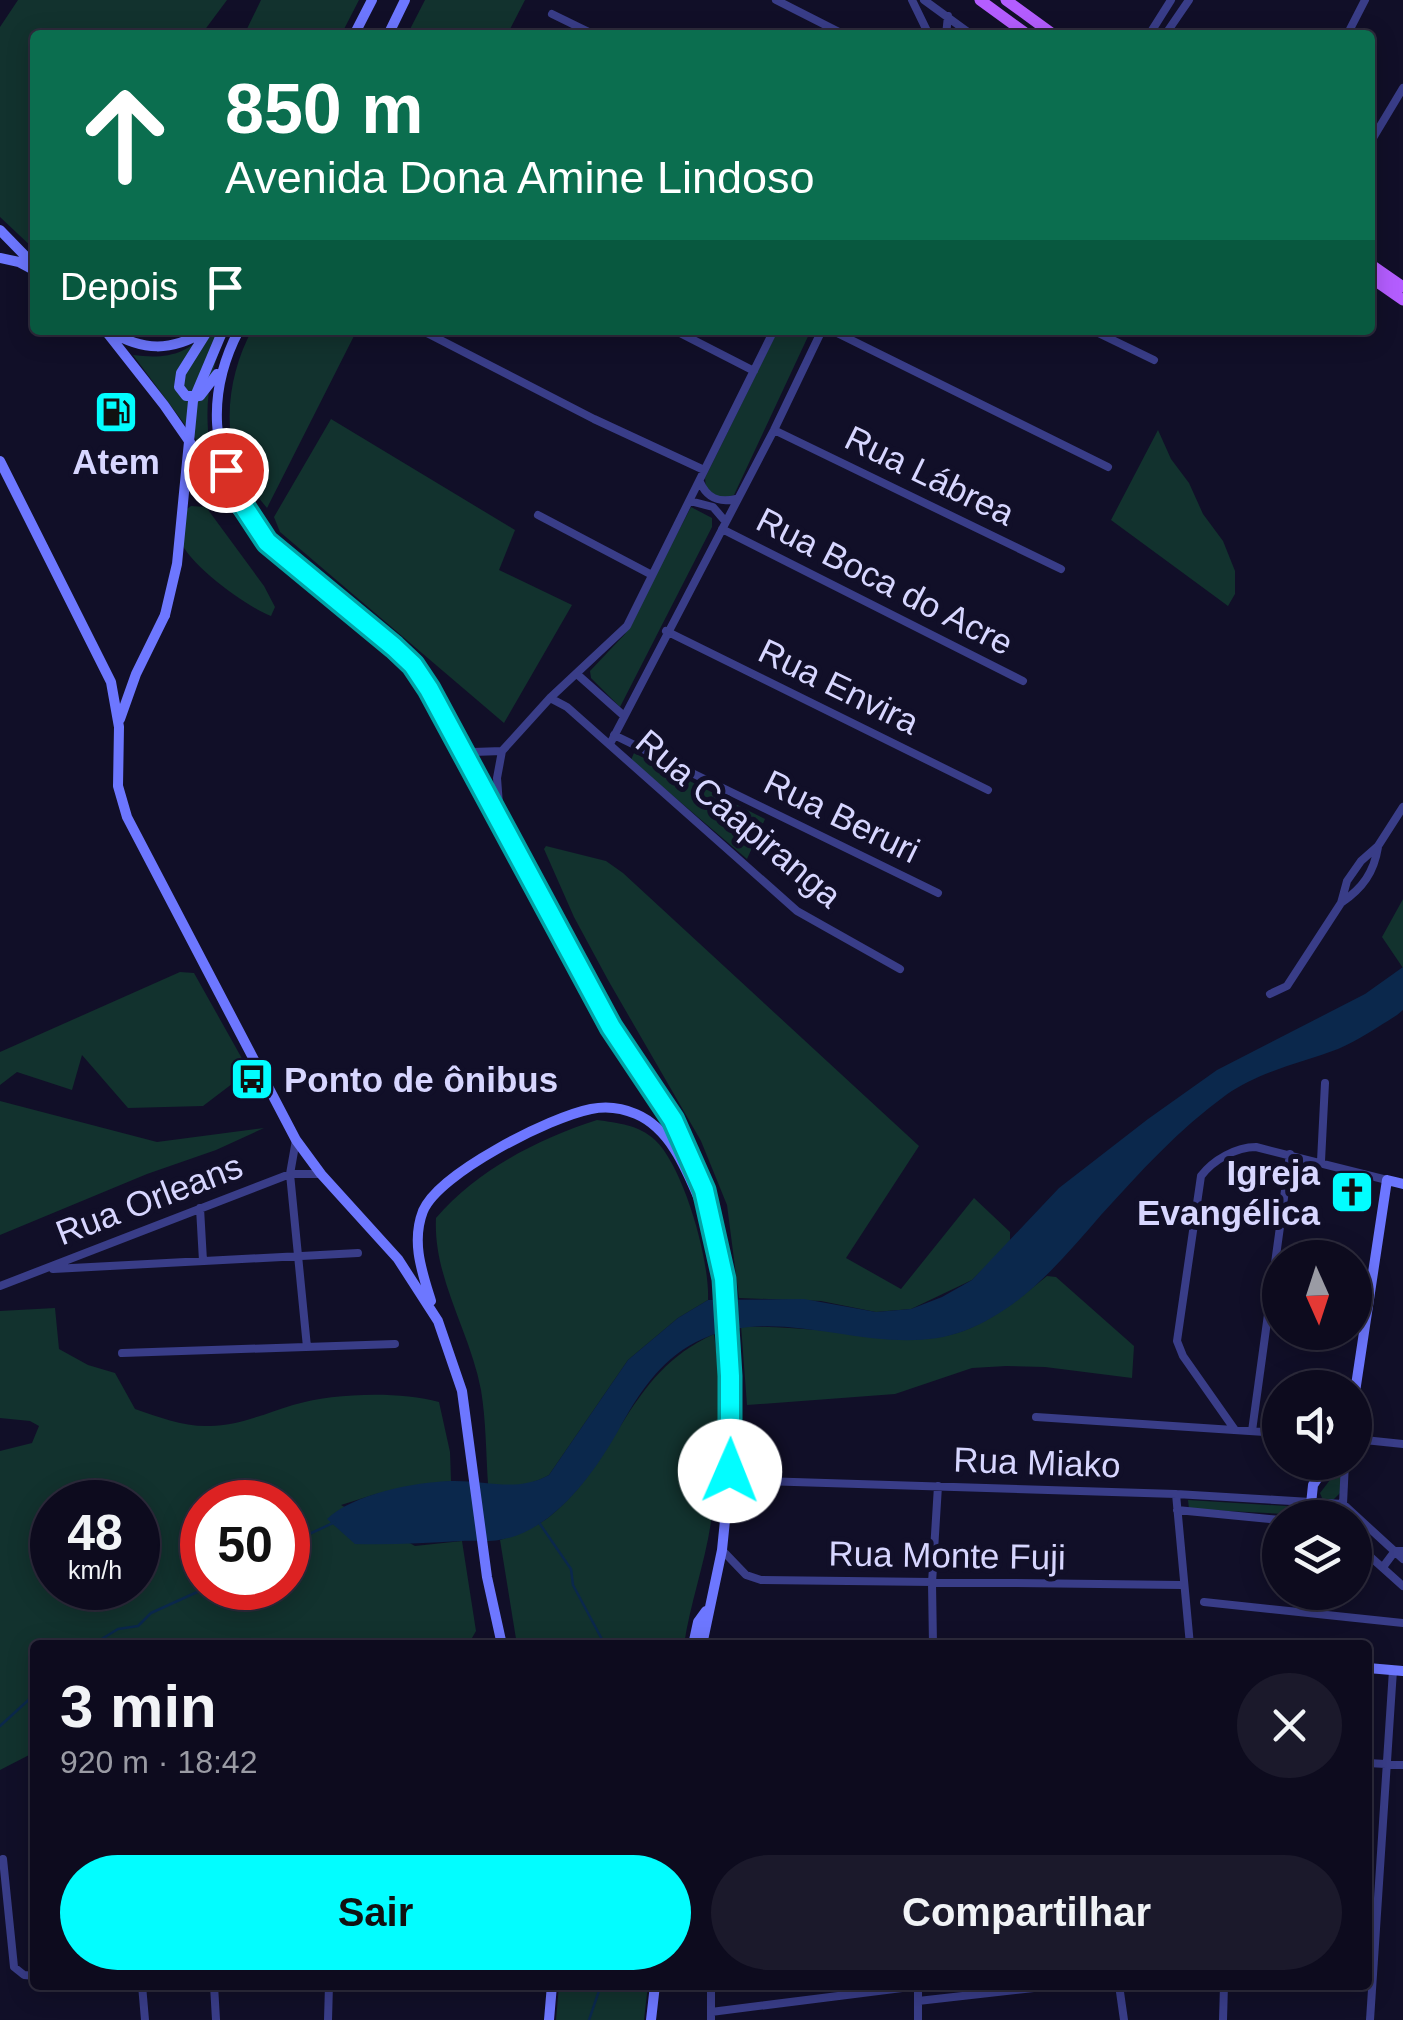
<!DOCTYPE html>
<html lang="pt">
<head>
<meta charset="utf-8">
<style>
	:root { --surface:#0d0b1e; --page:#1b192b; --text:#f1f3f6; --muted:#9a9ba4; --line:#2d2b3c; --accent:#02fdff }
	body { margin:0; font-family:Helvetica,sans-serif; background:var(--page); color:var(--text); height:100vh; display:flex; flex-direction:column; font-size:38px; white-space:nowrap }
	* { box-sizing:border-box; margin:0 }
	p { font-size:32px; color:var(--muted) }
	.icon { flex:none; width:55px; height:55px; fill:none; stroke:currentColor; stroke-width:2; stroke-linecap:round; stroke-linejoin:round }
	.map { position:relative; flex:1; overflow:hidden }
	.details { position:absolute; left:30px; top:1640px; width:1342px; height:350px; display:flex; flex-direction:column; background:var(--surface); border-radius:10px; box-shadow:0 5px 25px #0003,0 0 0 2px var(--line) }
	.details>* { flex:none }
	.hud { position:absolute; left:30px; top:30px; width:1345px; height:305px; border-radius:10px; box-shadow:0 5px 25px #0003,0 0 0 2px var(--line); background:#0b6e4f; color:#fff; overflow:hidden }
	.needle { width:65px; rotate:177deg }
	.buttons { position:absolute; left:1262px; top:1240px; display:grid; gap:20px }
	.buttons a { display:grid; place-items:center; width:110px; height:110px; border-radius:50%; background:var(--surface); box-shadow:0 5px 25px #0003,0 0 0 2px var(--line); font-size:50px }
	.speed { position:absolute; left:30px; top:1480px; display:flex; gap:20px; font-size:50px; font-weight:700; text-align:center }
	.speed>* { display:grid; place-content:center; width:130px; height:130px; border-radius:50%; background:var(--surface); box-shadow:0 5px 25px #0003,0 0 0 2px var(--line); line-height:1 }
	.speed small { font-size:25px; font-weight:400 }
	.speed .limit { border:15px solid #d22; background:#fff; color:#111 }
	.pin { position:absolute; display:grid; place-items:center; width:85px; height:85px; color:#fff; margin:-42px; border:5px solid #fff; border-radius:50%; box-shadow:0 2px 10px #0007 }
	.me { position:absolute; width:110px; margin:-55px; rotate:1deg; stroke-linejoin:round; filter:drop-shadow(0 0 8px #0008) }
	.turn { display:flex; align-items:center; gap:35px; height:210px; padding:0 30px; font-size:45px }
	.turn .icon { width:130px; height:130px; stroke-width:2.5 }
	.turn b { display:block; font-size:70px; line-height:85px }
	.then { display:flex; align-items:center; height:95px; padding:0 30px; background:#0003; gap:20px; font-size:38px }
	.round { display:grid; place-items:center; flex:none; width:105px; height:105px; border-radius:52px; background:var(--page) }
	.overview { display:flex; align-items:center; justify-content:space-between; height:170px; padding:0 30px }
	h1 { font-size:60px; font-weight:700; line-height:75px }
	.primary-button { display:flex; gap:20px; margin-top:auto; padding:20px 30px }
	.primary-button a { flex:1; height:115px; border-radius:60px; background:var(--accent); color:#111; font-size:40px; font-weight:700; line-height:115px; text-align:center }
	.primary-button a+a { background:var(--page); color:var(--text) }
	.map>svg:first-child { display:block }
	.green { fill:#12322e; fill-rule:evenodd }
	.water { fill:#0b284c }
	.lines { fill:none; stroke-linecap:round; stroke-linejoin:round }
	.stream { stroke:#0b284c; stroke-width:2.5 }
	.street { stroke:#393d88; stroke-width:8 }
	.secondary { stroke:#6d77ff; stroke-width:10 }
	.primary { stroke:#b45dff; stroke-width:11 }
	.secondary-bridge { stroke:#6d77ff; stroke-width:10 }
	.route-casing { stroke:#01a4a6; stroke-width:25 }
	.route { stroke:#02fdff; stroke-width:18 }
	.labels { text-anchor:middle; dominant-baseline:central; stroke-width:10; stroke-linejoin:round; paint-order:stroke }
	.poi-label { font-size:35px; font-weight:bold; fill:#d7d6ff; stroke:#110f28 }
	.street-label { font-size:35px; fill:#d7d6ff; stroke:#110f28 }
</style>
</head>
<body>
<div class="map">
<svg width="1403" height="2020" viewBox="0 0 1403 2020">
	<rect width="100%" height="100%" fill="#110f28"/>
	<path class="green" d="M18,0h209l-26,35h-166v215l-35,-33v-190z
		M261,0h98l-18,35h-97z
		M425,0h100l-18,35h-100z
		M207,330h20c-20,50 -24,78 -15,131l-79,-106c30,4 55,1 74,-25z
		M252,330h105l-90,178c-8,-10 -19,-21 -24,-32 -23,-45 -14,-104 9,-146z
		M778,330h33l-77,165 -13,4 -15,-10 -1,-11z
		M331,419l184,111 -16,40 73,35 -68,118 -224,-191 -6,-15z
		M1158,430l13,29 18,24 14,31 20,27 12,30v23l-7,12 -117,-86z
		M191,506l15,1 58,79 11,21 -4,9c-24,-9 -82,-51 -91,-76 -2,-7 -2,-17 -3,-24z
		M691,507l21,11v9l-92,180 -29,-29 -1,-7 35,-37z
		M634,753l131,66 -18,40 -116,-99z
		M546,846l60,15 17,12 296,273 -73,112 55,31 73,-91 36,34v10l-38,38 -61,29 -35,3 -55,-11 -82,-3 -12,-93 -26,-64 -93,-161 -34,-63 -30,-68z
		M1403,899v69l-21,-31z
		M180,972l14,1 55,98 -46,35 -75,2 -46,-53 -10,35 -55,-18 -17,13v-33z
		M0,1101l157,41 107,-14 -48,22 -69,24 -147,61z
		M597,1120c21,3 42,5 58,20 29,27 55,121 53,160l-30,18 -50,42 -79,115c-20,11 -38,13 -61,9 -2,-31 -2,-64 -7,-94 -11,-59 -48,-112 -45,-172 41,-48 102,-79 161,-98z
		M1047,1276l9,1 78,69 -2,32 -87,-11 -39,-1 -34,2 -77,26 -148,11 -6,-79c26,1 51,2 77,4 48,4 98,18 145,1 32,-12 58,-34 84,-55z
		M55,1308l4,41 29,16 27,8 20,36c24,8 49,18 75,17 27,0 57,-13 83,-21 41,-12 105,-14 146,-3l11,50 1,29 -75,13 -35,11 74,41 47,-5 14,90 -8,14h-433v107l-35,18v-319l32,-8 7,-17 -9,-5 -30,-3v-107zM52,1502h86v86h-86zM202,1502h86v86h-86z
		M714,1334c9,61 6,127 -3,188 -6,41 -21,82 -27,123h-167l-17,-105c17,-6 35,-12 49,-23 71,-56 75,-142 165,-183z
		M1343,1463l-1,28 -14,14 15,12 -154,-8 -1,-9 131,8 5,-5 -4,-10z
		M559,1985h89l-4,35h-88z"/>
	<path class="water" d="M1403,967v43l-6,5c-19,12 -38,25 -59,34 -37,14 -78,22 -112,46 -47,34 -86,77 -125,120 -39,45 -79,94 -137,116 -86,32 -184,-33 -268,11 -37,19 -59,54 -78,89 -25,44 -66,101 -119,109 -12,2 -26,0 -38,1 -36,2 -70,4 -106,3l-28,-25c26,-25 88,-37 124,-38 36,-1 65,12 98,-6l79,-115 50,-42 30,-18 96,-1 72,13 35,-3 31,-12 30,-17 87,-92 89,-69 69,-49 148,-76z"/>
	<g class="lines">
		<path class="stream" d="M540,1524l31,45 2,16 32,60
			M288,1544l47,-22
			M92,1645l26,-16 20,-3 13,-13 55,-25
			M0,1726l35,-32
			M589,2020l12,-35"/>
		<path class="street" d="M776,0l69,35
			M912,0l17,35
			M924,0l48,35
			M552,14l43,21
			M946,35l2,-19
			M1149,35l22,-35
			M1165,35l24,-35
			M1347,35l18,-35
			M1370,143l33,-55
			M421,330l173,89 110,51
			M674,330l80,41
			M831,330l277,137
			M1092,330l62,30
			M774,430l287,139
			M700,482c7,16 18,21 36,17
			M690,501l23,6 12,14
			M538,515l114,60
			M722,529l301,152
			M666,631l322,159
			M578,675l45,40
			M550,698l17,9 230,204 103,58
			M614,735l324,158
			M459,744l14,8 29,-1
			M610,744l164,-314 48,-100
			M500,818l-3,-40 5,-27 48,-53 77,-72 147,-296
			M1341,903c22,-15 33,-31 37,-56
			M1270,994l17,-8 54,-83 6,-22 14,-20 17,-15 25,-39
			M296,1140l-6,34 17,173
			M1321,1161l4,-78
			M200,1208l3,53
			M53,1269l305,-16
			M0,1286l290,-112h31
			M122,1353l273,-9
			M1036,1417l244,16
			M1235,1430l-52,-74 -6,-15 24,-165c12,-16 35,-29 55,-29l131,33
			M1252,1431l38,-277
			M1355,1439l48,5
			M760,1481l416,13 167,10 60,55
			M1176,1494l14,151
			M1343,1504l2,-42
			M1177,1510l103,10
			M1355,1543l48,43
			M722,1550l24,25 15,5 421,5
			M1383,1567l12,-16h8
			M1204,1602l199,21
			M933,1645l-1,-62 6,-97
			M1368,1763l35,2
			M3,1859l11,108 10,8 11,1
			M142,1985l3,35
			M214,1985l2,35
			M711,1985v35
			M918,1985v35
			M1119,1985l5,35
			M918,2001l143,-16
			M711,2012l207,-26
			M328,2020l1,-35
			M1223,2020l1,-35
			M1370,2020l23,-350"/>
		<path class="secondary" d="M354,35l18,-35
			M388,35l17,-35
			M0,230l35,36
			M0,258l19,4 15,8
			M105,330l59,75 73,105 30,32 146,123 29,47 152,286 79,122 22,47 9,23 20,89 8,172 -10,99 -20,95
			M208,330l-27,43 -2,14 7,9h14l17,-22
			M239,330c-33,63 -29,127 11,186
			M109,331c34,20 62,21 96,0
			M0,461l111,221 8,45 -1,59 9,31 169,323 25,34 77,85 40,62 24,70 25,186 15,68
			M120,719l16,-45 29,-59
			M431,1301c-9,-29 -20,-59 -8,-90 16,-38 127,-94 168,-102 15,-3 31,-1 45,5 38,16 54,65 69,99
			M1355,1392l32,-212 16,4
			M1311,1504l2,-19 15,-23
			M693,1645l5,-23 8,-11
			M1368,1668l35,3
			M549,2020l3,-35
			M651,2020l4,-35"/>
		<path class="primary" d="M980,0l48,35
			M1006,0l48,35
			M1370,264l33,23
			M1370,277l33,23"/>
		<path class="secondary-bridge" d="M165,615l12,-51 16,-163 30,-71"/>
	</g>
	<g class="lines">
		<g class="route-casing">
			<path id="route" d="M226,470l16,34 25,38 127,105 19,18 16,24 182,338 62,93 31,70 20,89 6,97v95"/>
		</g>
		<use href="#route" class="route"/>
	</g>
	<defs>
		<g id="fuel-square" transform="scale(2.25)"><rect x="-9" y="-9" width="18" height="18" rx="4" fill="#02fdff" stroke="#110f28"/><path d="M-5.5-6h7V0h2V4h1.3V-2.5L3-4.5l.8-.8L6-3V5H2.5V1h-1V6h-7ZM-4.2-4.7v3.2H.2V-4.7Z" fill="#111"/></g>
		<g id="bus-square" transform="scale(2.25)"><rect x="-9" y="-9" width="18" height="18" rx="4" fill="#02fdff" stroke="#110f28"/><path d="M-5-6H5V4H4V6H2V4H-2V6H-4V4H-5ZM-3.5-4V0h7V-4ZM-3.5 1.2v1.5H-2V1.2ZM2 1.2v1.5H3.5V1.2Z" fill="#111"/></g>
		<g id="church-square" transform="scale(2.25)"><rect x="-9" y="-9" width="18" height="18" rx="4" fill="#02fdff" stroke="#110f28"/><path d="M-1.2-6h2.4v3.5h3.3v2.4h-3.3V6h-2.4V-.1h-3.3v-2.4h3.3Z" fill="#111"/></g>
	</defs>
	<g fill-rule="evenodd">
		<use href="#fuel-square" x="116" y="412"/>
		<use href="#bus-square" x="252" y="1079"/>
		<use href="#church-square" x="1352" y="1192"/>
	</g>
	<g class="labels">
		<g class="poi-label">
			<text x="116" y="461">Atem</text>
			<text x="284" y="1079" text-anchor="start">Ponto de ônibus</text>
			<text x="1320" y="1172" text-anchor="end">Igreja<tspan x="1320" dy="40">Evangélica</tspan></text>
		</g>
		<g class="street-label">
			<text transform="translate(930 475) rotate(26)">Rua Lábrea</text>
			<text transform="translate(885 581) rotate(27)">Rua Boca do Acre</text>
			<text transform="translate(839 686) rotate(26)">Rua Envira</text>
			<text transform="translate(842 816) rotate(26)">Rua Beruri</text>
			<text transform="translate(739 818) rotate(40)">Rua Caapiranga</text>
			<text transform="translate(149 1199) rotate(-21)">Rua Orleans</text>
			<text transform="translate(1037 1462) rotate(2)">Rua Miako</text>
			<text transform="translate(947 1555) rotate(1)">Rua Monte Fuji</text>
		</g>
	</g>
</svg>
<div class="buttons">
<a><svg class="needle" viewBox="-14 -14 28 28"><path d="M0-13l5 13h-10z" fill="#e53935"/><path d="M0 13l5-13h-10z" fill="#9a9ba4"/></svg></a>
<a><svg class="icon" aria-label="sound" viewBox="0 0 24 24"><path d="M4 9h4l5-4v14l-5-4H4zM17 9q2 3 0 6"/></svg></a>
<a><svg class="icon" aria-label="layers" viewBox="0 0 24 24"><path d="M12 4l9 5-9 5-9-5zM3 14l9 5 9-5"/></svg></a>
</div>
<div class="speed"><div>48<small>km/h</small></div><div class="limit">50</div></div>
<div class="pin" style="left:226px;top:470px;background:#d93025"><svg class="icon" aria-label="arrive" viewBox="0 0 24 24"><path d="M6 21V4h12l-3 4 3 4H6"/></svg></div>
<svg class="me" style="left:730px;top:1471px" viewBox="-20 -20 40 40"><circle r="19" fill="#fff"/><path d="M0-13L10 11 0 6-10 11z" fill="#02fdff"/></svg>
<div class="hud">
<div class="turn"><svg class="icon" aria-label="ahead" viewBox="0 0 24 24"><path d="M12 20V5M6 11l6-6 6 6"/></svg><div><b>850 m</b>Avenida Dona Amine Lindoso</div></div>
<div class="then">Depois<svg class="icon" aria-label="arrive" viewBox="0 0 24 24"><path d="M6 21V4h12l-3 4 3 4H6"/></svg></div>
</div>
<section class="details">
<div class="overview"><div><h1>3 min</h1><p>920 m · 18:42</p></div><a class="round"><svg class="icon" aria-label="close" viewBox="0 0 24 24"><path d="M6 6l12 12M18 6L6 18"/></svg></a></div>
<div class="primary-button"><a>Sair</a><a>Compartilhar</a></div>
</section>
</div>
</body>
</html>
